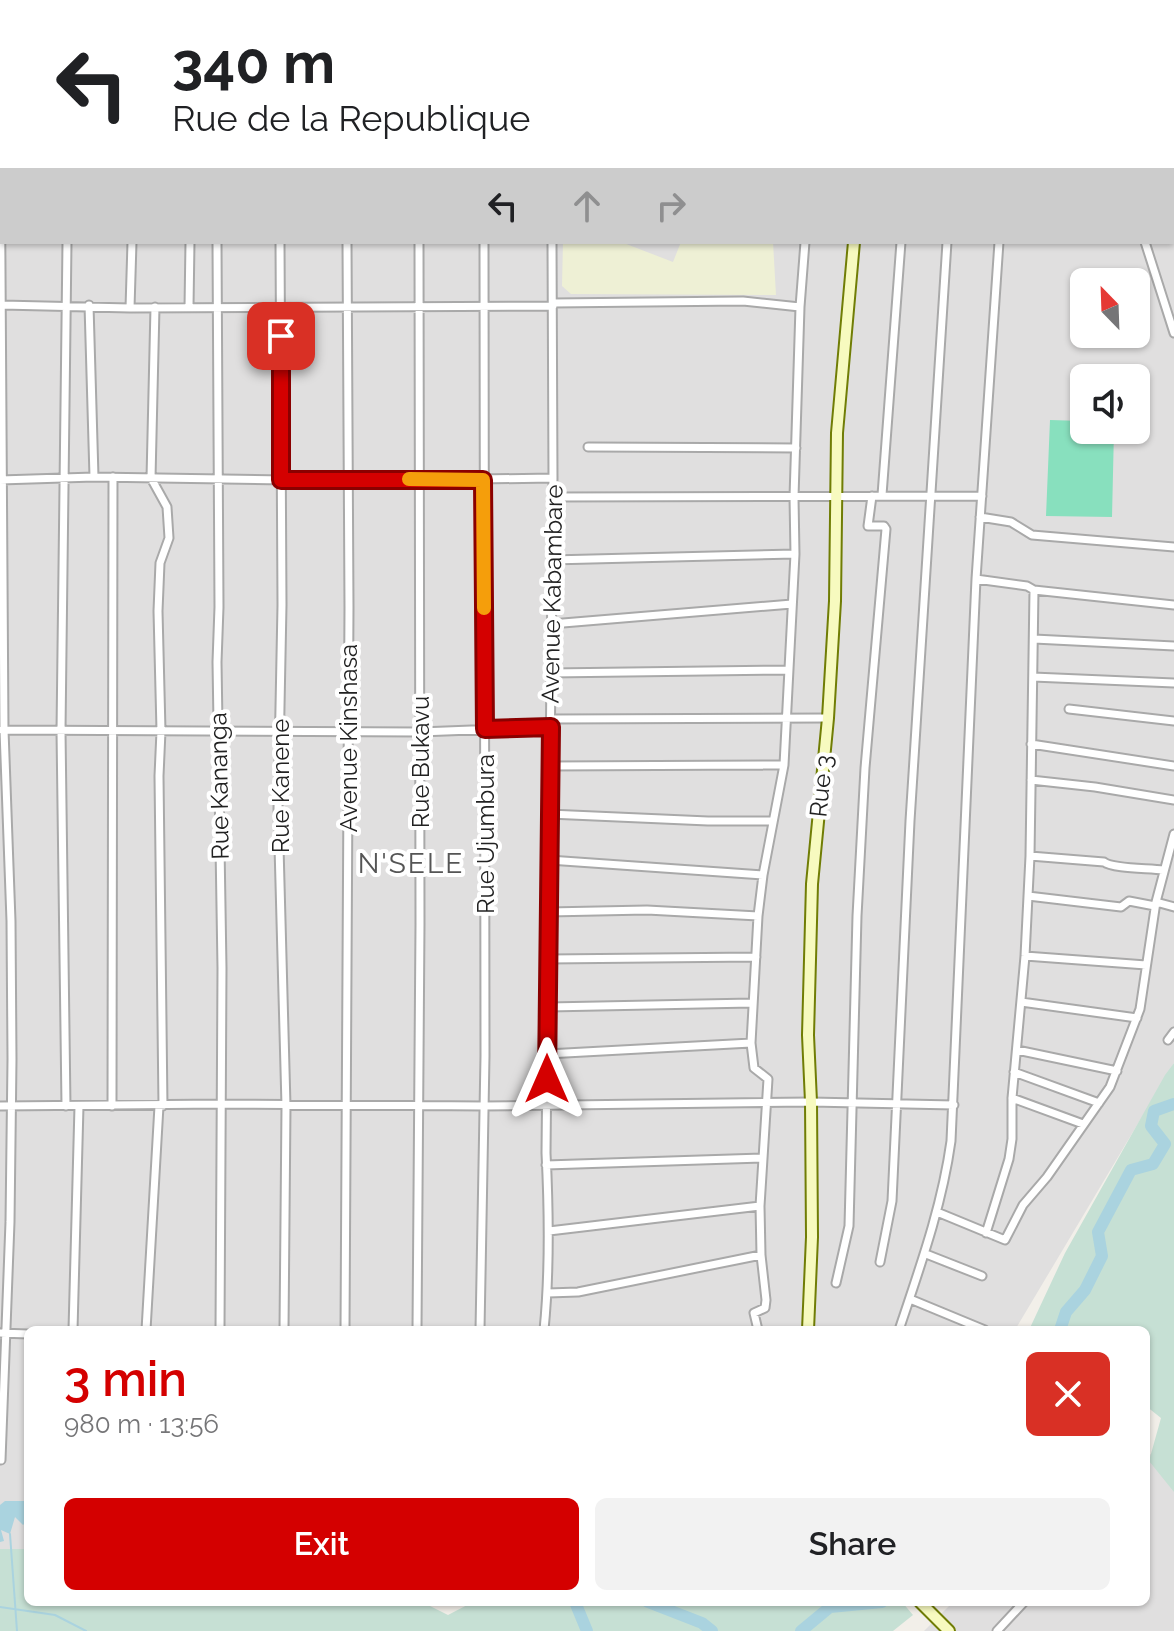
<!DOCTYPE html>
<html lang="en">
<head>
<meta charset="utf-8">
<style>
	:root { --surface:#fff; --page:#f2f2f2; --text:#202124; --muted:#757577; --accent:#d40000 }
	body { margin:0; font-family:Raleway,sans-serif; background:var(--page); color:var(--text); height:100vh; display:flex; flex-direction:column; font-size:30px; white-space:nowrap }
	* { box-sizing:border-box; margin:0 }
	p { font-size:26px; color:var(--muted) }
	.icon { flex:none; width:44px; height:44px; fill:none; stroke:currentColor; stroke-width:2; stroke-linecap:round; stroke-linejoin:round }
	.map { position:relative; flex:1; overflow:hidden }
	.sheet { position:absolute; left:24px; top:1326px; width:1126px; height:280px; display:flex; flex-direction:column; background:var(--surface); border-radius:12px; box-shadow:0 2px 6px #0004 }
	.sheet>* { flex:none }
	.guide { position:absolute; left:0px; top:0px; width:1174px; height:244px; box-shadow:0 2px 6px #0004; background:#fff; color:var(--text); overflow:hidden }
	.needle { width:52px; rotate:337deg }
	.buttons { position:absolute; left:1070px; top:268px; display:grid; gap:16px }
	.buttons a { display:grid; place-items:center; width:80px; height:80px; border-radius:12px; background:var(--surface); box-shadow:0 2px 6px #0004; font-size:40px }
	.pin { position:absolute; display:grid; place-items:center; width:68px; height:68px; color:#fff; margin:-34px; border-radius:16px; box-shadow:0 4px 12px #0006 }
	.me { position:absolute; width:88px; margin:-44px; rotate:0deg; stroke-linejoin:round; filter:drop-shadow(0 0 6px #0008) }
	.turn { display:flex; align-items:center; gap:28px; height:168px; padding:0 40px; font-size:36px }
	.turn .icon { width:104px; height:104px; stroke-width:2.5 }
	.turn b { display:block; font-size:56px; line-height:68px }
	.lanes { display:flex; align-items:center; height:76px; padding:0 40px; background:#0003; justify-content:center; gap:40px; direction:ltr }
	.lanes .off { opacity:.35 }
	.round { display:grid; place-items:center; flex:none; width:84px; height:84px; border-radius:12px; background:var(--page) }
	.head { display:flex; align-items:center; justify-content:space-between; height:136px; padding:0 40px }
	h1 { font-size:48px; font-weight:600; line-height:60px; color:var(--accent) }
	.button { display:flex; gap:16px; margin-top:auto; padding:16px 40px }
	.button a { flex:1; height:92px; border-radius:12px; background:var(--accent); color:#fff; font-size:32px; font-weight:600; line-height:92px; text-align:center }
	.button a+a { background:var(--page); color:var(--text) }
	.map>svg:first-child { display:block }
	.residential { fill:#e0dfdf; fill-rule:evenodd }
	.farmland { fill:#eef0d5 }
	.wetland { fill:#c6e0d4 }
	.pitch { fill:#88e0be }
	.water { fill:#aad3df }
	.lines { fill:none; stroke-linecap:round; stroke-linejoin:round }
	.stream { stroke:#aad3df; stroke-width:2 }
	.river { stroke:#aad3df; stroke-width:12 }
	.street-casing { stroke:#a9a9a9; stroke-width:11 }
	.secondary-casing { stroke:#707d05; stroke-width:14 }
	.street { stroke:#fff; stroke-width:7 }
	.secondary { stroke:#f7fabf; stroke-width:10 }
	.route-casing { stroke:#8a0000; stroke-width:20 }
	.route { stroke:#d40000; stroke-width:14 }
	.slow { stroke:#f59e0b; stroke-width:14 }
	.labels { text-anchor:middle; dominant-baseline:central; stroke-width:8; stroke-linejoin:round; paint-order:stroke }
	.street-label { font-size:24px; fill:#222; stroke:#fff }
	.quarter-label { font-size:28px; letter-spacing:2px; fill:#555; stroke:#fff }
</style>
</head>
<body>
<div class="map">
<svg width="1174" height="1631" viewBox="0 0 1174 1631">
	<rect width="100%" height="100%" fill="#f2efe9"/>
	<path class="residential" d="M0,0h1174v1063l-159,267h-987v237l-28,-1zM2,2h1170v240h-1170zM1084,282h52v52h-52zM1084,378h52v52h-52z
		M1174,1445v186h-250l29,-29h193v-146z"/>
	<path class="farmland" d="M563,242h58l52,20 8,-20h92l3,53 -205,-1 -9,-8z"/>
	<path class="wetland" d="M1174,1063v429l-25,-31 12,-43 -15,-12v-76h-29l-3,-3 -4,3h-81l36,-77 100,-178z
		M0,1549h28v53h394l26,13 25,-13h429l11,13 -20,16h-893z"/>
	<path class="pitch" d="M1050,420l34,1v9h30l-2,87 -66,-1z"/>
	<path class="water" d="M5,1501h21l2,19 -5,5 -8,-8 -5,17 -9,-4 3,11 -4,1v-37z"/>
	<g class="lines">
		<path class="stream" d="M10,1534l7,97
			M0,1607l55,8 31,16"/>
		<path class="river" d="M1060,1330l6,-18 19,-22 17,-34 -4,-24 33,-62 22,-6 12,-20 -14,-18 3,-15 20,-7
			M575,1602l12,29
			M648,1602l54,21 10,8
			M801,1631l29,-24 52,-5"/>
		<g class="street-casing">
			<path id="street" d="M131,0v2
				M278,0v2
				M346,0v2
				M482,0v2
				M552,0v2
				M757,0l3,2
				M879,0l3,2
				M1104,0l9,2
				M3,2v-2
				M72,2v-2
				M191,2v-2
				M219,2v-2
				M418,2v-2
				M745,2l1,-2
				M1082,2l1,-2
				M1172,15h2
				M1172,77l2,1
				M0,94l2,-56
				M0,118l4,612 7,191 1,138 -2,163 -9,238
				M1172,137l2,1
				M1172,205h2
				M217,242l2,365 -2,55 5,306 -2,362
				M280,242l2,363 -4,204 8,297 -2,224
				M1145,242l29,91
				M553,303l190,-2 57,6
				M2,305l128,3 423,-2
				M89,305l5,172
				M155,307l-4,171 16,29 2,31 -9,25 -2,48 3,120 -2,45 4,330
				M189,307l1,-65
				M130,308l2,-66
				M588,447l208,1
				M0,480l94,-3 252,4 207,-3
				M882,495l19,-253
				M552,497l430,-1
				M980,517l31,5 21,13 142,12
				M551,560l244,-6
				M976,579l51,7 7,4 140,15
				M551,624l241,-20
				M1034,639l140,7
				M550,673l237,-3
				M1033,677l141,6
				M1069,709l105,12
				M551,719l277,-1
				M2,730l418,2 131,-5
				M1031,744l143,22
				M550,766l234,-1
				M1031,780l64,7 79,13
				M549,814l159,7h64
				M1030,856l74,6c9,7 45,6 59,8
				M549,860l214,15
				M1028,896l93,11 8,-6 26,5
				M1156,902l18,5
				M548,912l99,-2 111,6
				M1025,956l121,9
				M548,959l208,-2
				M1021,1002l116,16
				M548,1007l204,-4
				M1168,1040l6,-8
				M1017,1050l100,21
				M547,1054l204,-11
				M1014,1072l85,31
				M1012,1098l71,26
				M0,1106l222,-2 262,2 327,-4 143,3
				M66,1106l-5,-375 6,-489
				M112,1106l1,-629
				M546,1165l216,-7
				M937,1212l68,28 18,-35 24,-28 63,-90 30,-78 16,-107 18,-68
				M549,1231l211,-25
				M986,1233l23,-74 3,-20v-41l13,-142 5,-100 4,-266
				M926,1254l56,22
				M880,1262l12,-61 18,-380 37,-579
				M836,1283l13,-57 8,-310 8,-148 21,-239 -2,-3h-16l4,-30
				M548,1293l30,-1 183,-37
				M910,1299l75,31
				M73,1330l6,-224
				M146,1330l13,-224
				M345,1330l4,-723 -2,-365
				M417,1330l3,-406 -1,-682
				M480,1330l5,-274 -1,-814
				M544,1330c6,-59 5,-118 2,-177l7,-675 -1,-236
				M758,1330l-4,-17 11,-5 1,-8 -5,-45 -1,-49 8,-127 -14,-11 -3,-25 7,-127 5,-41 21,-110 11,-211 -1,-57 6,-190 5,-65
				M899,1330c21,-63 43,-124 52,-189l25,-562 23,-337
				M0,1333l28,1
				M997,1631l27,-29"/>
		</g>
		<g class="secondary-casing">
			<path id="secondary" d="M613,0l4,2
				M808,1330l4,-93 -1,-135 -3,-67 4,-151 16,-166 7,-117 2,-168 17,-191
				M920,1602l29,29"/>
		</g>
		<use href="#street" class="street"/>
		<use href="#secondary" class="secondary"/>
	</g>
	<g class="lines">
		<g class="route-casing">
			<path id="route" d="M281,336v144h202l2,249 66,-2 -4,352"/>
		</g>
		<use href="#route" class="route"/>
		<path class="slow" d="M409,479l74,1 1,128"/>
	</g>
	<g class="labels">
		<g class="street-label">
			<text transform="translate(552 594) rotate(-89)">Avenue Kabambare</text>
			<text transform="translate(348 738) rotate(-90)">Avenue Kinshasa</text>
			<text transform="translate(420 762) rotate(-90)">Rue Bukavu</text>
			<text transform="translate(219 786) rotate(-91)">Rue Kananga</text>
			<text transform="translate(280 786) rotate(-90)">Rue Kanene</text>
			<text transform="translate(821 786) rotate(-84)">Rue 3</text>
			<text transform="translate(485 834) rotate(-90)">Rue Ujumbura</text>
		</g>
		<g class="quarter-label">
			<text x="411" y="863">N'SELE</text>
		</g>
	</g>
</svg>
<div class="buttons">
<a><svg class="needle" viewBox="-14 -14 28 28"><path d="M0-13l5 13h-10z" fill="#e53935"/><path d="M0 13l5-13h-10z" fill="#757577"/></svg></a>
<a><svg class="icon" aria-label="sound" viewBox="0 0 24 24"><path d="M4 9h4l5-4v14l-5-4H4zM17 9q2 3 0 6"/></svg></a>
</div>
<div class="pin" style="left:281px;top:336px;background:#d93025"><svg class="icon" aria-label="arrive" viewBox="0 0 24 24"><path d="M6 21V4h12l-3 4 3 4H6"/></svg></div>
<svg class="me" style="left:547px;top:1079px" viewBox="-20 -20 40 40"><path d="M0-17L14 15 0 8-14 15z" fill="#d40000" stroke="#fff" stroke-width="4"/></svg>
<div class="guide">
<div class="turn"><svg class="icon" aria-label="left" viewBox="0 0 24 24"><path d="M17 20v-9H6M10 6l-5 5 5 5"/></svg><div><b>340 m</b>Rue de la Republique</div></div>
<div class="lanes"><svg class="icon" aria-label="left" viewBox="0 0 24 24"><path d="M17 20v-9H6M10 6l-5 5 5 5"/></svg><svg class="icon off" aria-label="ahead" viewBox="0 0 24 24"><path d="M12 20V5M6 11l6-6 6 6"/></svg><svg class="icon off" aria-label="right" viewBox="0 0 24 24"><path d="M7 20v-9h11M14 6l5 5-5 5"/></svg></div>
</div>
<section class="sheet">
<div class="head"><div><h1>3 min</h1><p>980 m · 13:56</p></div><a class="round" style="background:#d93025;color:#fff"><svg class="icon" aria-label="close" viewBox="0 0 24 24"><path d="M6 6l12 12M18 6L6 18"/></svg></a></div>
<div class="button"><a>Exit</a><a>Share</a></div>
</section>
</div>
</body>
</html>
